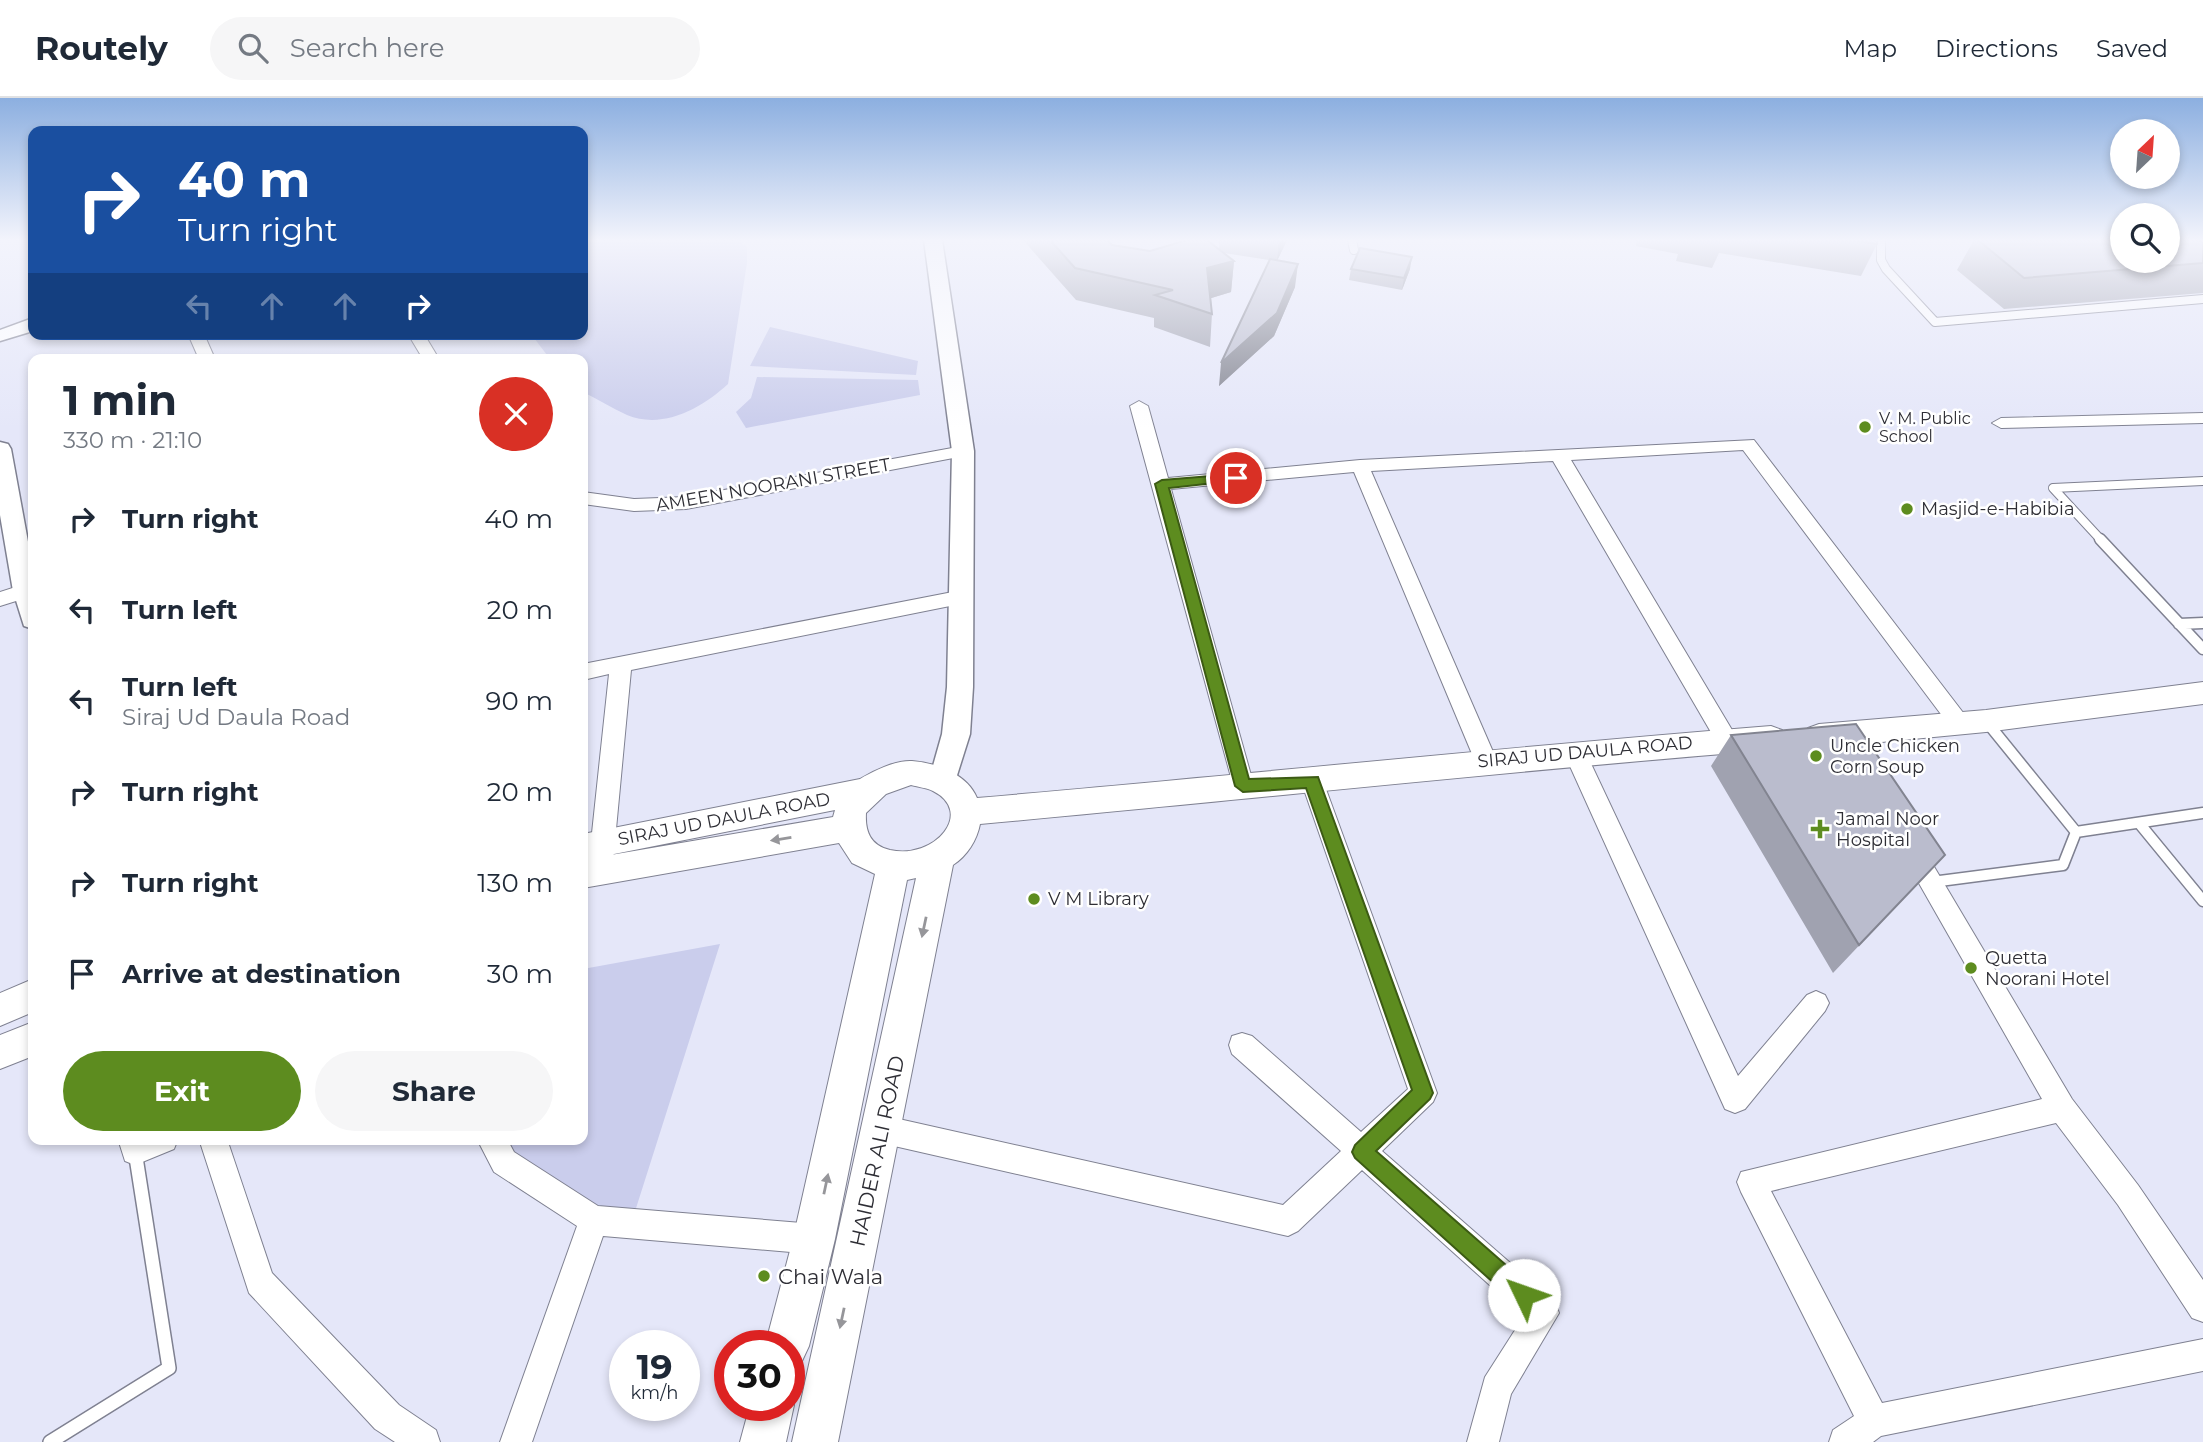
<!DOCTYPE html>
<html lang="en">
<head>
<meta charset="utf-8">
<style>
	:root { --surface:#fff; --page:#f6f6f7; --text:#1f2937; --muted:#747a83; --line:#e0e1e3; --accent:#5d8c1f }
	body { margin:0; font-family:Montserrat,sans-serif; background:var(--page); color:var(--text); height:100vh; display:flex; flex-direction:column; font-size:26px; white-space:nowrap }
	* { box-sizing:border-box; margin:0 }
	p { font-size:23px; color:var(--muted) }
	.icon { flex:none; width:38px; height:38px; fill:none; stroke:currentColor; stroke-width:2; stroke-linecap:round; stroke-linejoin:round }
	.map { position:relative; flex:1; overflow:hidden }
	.panel { position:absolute; left:28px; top:256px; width:560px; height:791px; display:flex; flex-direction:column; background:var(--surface); border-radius:14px; box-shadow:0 4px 10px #0003 }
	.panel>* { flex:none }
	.hud { position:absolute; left:28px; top:28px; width:560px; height:214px; border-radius:14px; box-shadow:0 4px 10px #0003; background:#1a4fa0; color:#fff; overflow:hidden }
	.needle { width:46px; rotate:25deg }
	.buttons { position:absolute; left:2110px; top:21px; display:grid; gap:14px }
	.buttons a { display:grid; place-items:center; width:70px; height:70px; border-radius:50%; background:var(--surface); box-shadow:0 4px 10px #0003; font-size:35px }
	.speed { position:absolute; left:609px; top:1232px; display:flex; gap:14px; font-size:35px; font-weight:700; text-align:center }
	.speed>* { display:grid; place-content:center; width:91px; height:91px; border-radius:50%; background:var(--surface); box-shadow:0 4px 10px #0003; line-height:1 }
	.speed small { font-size:18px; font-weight:400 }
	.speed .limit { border:10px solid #d22; background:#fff; color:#111 }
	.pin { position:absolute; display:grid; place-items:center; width:60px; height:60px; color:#fff; margin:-30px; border:4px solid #fff; border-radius:50%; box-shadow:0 2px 7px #0007 }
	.me { position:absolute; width:77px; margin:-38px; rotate:312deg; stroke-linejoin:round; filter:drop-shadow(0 0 5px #0008) }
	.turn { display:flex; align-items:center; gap:24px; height:147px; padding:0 35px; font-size:32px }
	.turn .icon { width:91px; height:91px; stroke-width:2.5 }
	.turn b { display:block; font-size:49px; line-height:60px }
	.lanes { display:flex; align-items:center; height:66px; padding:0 35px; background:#0003; justify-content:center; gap:35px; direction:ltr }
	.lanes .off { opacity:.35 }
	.round { display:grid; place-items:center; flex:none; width:74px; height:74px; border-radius:37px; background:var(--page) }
	.overview { display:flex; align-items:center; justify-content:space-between; height:119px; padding:0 35px }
	h1 { font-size:42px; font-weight:700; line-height:52px }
	.cta { display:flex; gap:14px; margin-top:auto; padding:14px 35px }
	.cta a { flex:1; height:80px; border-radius:42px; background:var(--accent); color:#fff; font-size:28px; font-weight:700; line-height:80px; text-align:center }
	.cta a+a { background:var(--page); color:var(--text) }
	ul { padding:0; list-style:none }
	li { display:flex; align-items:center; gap:21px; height:91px; padding:0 35px }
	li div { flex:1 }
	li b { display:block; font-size:26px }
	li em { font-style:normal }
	header { display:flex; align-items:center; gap:42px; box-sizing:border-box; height:98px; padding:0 35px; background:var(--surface); border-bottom:2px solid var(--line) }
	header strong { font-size:33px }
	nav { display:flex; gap:38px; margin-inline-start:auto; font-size:24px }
	.search { width:490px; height:63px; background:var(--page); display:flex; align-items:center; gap:18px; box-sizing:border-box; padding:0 24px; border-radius:38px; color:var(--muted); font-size:26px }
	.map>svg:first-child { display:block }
	.green { fill:#cacdec }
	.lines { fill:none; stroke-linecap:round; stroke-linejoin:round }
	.service-far2-casing { stroke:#7f8191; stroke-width:10 }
	.service-far1-casing { stroke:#7f8191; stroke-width:13 }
	.service-casing { stroke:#7f8191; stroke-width:16 }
	.minor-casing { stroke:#7f8191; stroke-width:2 }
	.tertiary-casing { stroke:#7f8191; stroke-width:3 }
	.secondary-casing { stroke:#7f8191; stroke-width:2 }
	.service-far2 { stroke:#fff; stroke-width:8 }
	.service-far1 { stroke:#fff; stroke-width:10 }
	.service { stroke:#fff; stroke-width:13 }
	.minor { fill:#fff; fill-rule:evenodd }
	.tertiary { fill:#fff; fill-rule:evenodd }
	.secondary { fill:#fff; fill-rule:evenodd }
	.wall { fill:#a0a2b0 }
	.shaded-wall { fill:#828490 }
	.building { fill:#babccd; stroke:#828490; stroke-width:2 }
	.oneway { fill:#96969a }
	.route { fill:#5d8c1f; stroke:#3c5b14; stroke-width:2 }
	.poi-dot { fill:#5d8c1f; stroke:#fff; stroke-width:2.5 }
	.labels { text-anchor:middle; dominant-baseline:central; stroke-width:5; stroke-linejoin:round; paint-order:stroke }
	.far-poi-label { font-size:16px; fill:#2e2e35; stroke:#fff; text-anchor:start }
	.street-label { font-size:18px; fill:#2e2e35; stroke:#fff }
	.poi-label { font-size:18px; fill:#2e2e35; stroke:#fff; text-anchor:start }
	.near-street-label { font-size:21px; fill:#2e2e35; stroke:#fff }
	.near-poi-label { font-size:21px; fill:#2e2e35; stroke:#fff; text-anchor:start }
</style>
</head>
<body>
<header>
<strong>Routely</strong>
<div class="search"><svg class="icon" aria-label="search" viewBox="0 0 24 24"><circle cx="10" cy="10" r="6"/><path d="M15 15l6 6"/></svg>Search here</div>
<nav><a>Map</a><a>Directions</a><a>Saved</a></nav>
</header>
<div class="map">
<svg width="2203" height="1344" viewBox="0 0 2203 1344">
	<rect width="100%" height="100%" fill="#e5e7f9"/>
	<path class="green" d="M583,142h155l9,7v16l-19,121c-26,24 -65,46 -101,31 -15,-7 -30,-16 -44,-23v-33h-33l-19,-25h52z
		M770,229l148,34 -2,14 -166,-9z
		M757,279l161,3 2,15 -174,33 -10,-16 15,-14z
		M720,846l-89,280 -37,-4 -103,-81h92v-170z"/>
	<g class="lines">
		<g class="service-far2-casing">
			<path id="service-far2" d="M1352,142l2,10
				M1881,142v20l5,9 49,53 268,-23
				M2102,443l-49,-53 150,-7"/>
		</g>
		<g class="service-far1-casing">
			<path id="service-far1" d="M2100,441l103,110
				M2179,526l24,-1
				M2139,725l64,78
				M2076,734l127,-19
				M1932,784l131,-17 13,-33 -90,-111"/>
		</g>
		<g class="service-casing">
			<path id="service" d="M50,1344l119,-74 -34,-217"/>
		</g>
		<g class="minor-casing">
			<path id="minor" d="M188,236h16l11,25h-16z
				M408,236h16l15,25h-16z
				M1139,303l9,5 20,72 192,-18 394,-20 217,283 -3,6 -8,2 -8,-2 -209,-279 -172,10 167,280 -3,6 -8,2 -8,-2 -166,-285 -182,10 126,290 -3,6 -8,3 -8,-3 -3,-6 -121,-289 -183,17 83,297 -3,6 -8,3 -8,-3 -105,-386z
				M2203,315v10l-202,5 -9,-5 9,-5z
				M963,348l9,5 -3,4 -283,54 -52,2 -51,-7v-12l51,7 52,-2z
				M25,486l7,2v10l-32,10v-14z
				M963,492l7,2 3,5 -3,5 -339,68 -18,191 -3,7 -9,3 -9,-3 -3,-7 20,-187 -26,6v-16z
				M1575,646l8,3 3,6 152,323 69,-81 9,-4 9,4 4,8 -4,8 -80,98 -10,4 -10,-4 -161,-356 3,-6z
				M1312,674l8,3 3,6 114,312 -4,9 -51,49 173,151 4,11 -48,81 -12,48h-32l18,-65 39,-61 -162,-146 -64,61 -10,5 -407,-93 -10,-4 -4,-10 4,-10 10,-4 402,90 58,-54 -109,-97 -3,-9 3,-9 10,-3 10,3 109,96 47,-43 -107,-308 3,-6z
				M1912,742l8,3 152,256 66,86 65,95v42l-11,-4 -74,-113 -62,-82 -285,68 111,212 321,-64v32l-322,65 -8,6h-44l4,-12 21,-14 -113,-224 -4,-10 4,-10 301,-73 -142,-249 4,-7z
				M118,1041h60l-4,10 -39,16 -10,-4z
				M199,1041h28l45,134 127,132 37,25 4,12h-45l-20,-13 -126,-136z
				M477,1041h30l7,13 84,54 216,18 11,4 4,11 -4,11 -11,4 -211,-18 -71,206h-32l77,-216 -83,-54z"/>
		</g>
		<g class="tertiary-casing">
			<path id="tertiary" d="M924,142h18l32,211 -1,236 -3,47 -17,54 -10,3 -10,-3 -4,-8 13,-46 5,-47 5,-236z
				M33,220v13l-33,10v-11z
				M0,344l8,2 3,5 22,120v60l-9,-3 -11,-35 -13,-76z"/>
		</g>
		<g class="secondary-casing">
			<path id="secondary" d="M2203,584v22l-217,28 -167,16 -11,-4 -4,-8 4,-8 11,-4 167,-14z
				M1771,628l11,4 4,8 -4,8 -11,4c-264,21 -527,50 -791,74 -3,16 -13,32 -27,41l-115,577h-46l124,-564 -9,2 -72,359 -26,107 -7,15 -13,6v-21h-24l28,-107 82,-365 -23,-11 -13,-20 -256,45v-54l277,-55c13,-8 36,-19 52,-18 25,2 55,13 65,37 265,-23 529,-51 794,-72zM911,687c7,2 16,3 22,6 42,21 2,69 -43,59 -20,-5 -25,-19 -24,-37l20,-19zM835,712l-2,7 -234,40z
				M33,881v33l-33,14v-33z
				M33,924v34l-33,13v-34z
				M789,1295l5,12 -8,37h-46l10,-37h39z"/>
		</g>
		<use href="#service-far2" class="service-far2"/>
		<use href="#service-far1" class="service-far1"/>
		<use href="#service" class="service"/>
		<use href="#minor" class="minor"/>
		<use href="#tertiary" class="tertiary"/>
		<use href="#secondary" class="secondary"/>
	</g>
	<path class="wall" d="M1023,142h84l5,5 38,6 69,-2v-9h68l-10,21 18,26 -21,49 -55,50 50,-126 -45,-7 10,8 -3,31 -20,6 1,16 -2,33 -56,-20v-9l-78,-18z
		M1637,142h240v4l-16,32 -142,-23 -7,15 -36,-7 2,-7 -42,-8z
		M1974,142h149l80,3v50l-199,16 -47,-39z
		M1351,171h59l-8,21 -53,-10z
		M1731,637l214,120 -112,118 -122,-207z"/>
	<path class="shaded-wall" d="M1279,142h8l-10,21z
		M1412,159l-2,12 -8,21 2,-12z
		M1234,163l-3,31 -26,8 2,-32z
		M1298,166l-3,23 -21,49 -55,50 2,-23z"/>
	<path class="building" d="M1050,142h57l5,5 38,6 37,-11h20l27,21 -27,7 5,46 -57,-19 18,-5 -98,-22z
		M1853,142h24v4z
		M1978,142h145v21h45v-21h31l4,3v20l-179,15z
		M1360,150l52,9 -8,21 -53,-9z
		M1270,161l28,5 -21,49 -56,50z
		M1856,626l89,131 -86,90 -128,-210z"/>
	<defs><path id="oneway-solid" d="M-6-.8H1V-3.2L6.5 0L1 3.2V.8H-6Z" transform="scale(1.75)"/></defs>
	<g class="oneway">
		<use href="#oneway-solid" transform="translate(781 741) rotate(171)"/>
		<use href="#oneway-solid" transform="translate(924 829) rotate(102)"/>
		<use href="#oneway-solid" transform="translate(826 1086) rotate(-78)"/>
		<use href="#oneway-solid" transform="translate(842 1220) rotate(102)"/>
	</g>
	<linearGradient id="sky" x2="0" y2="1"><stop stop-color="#8cafe0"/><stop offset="0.43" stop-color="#f3f4fc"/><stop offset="1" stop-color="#f3f4fc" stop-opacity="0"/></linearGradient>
	<rect width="2203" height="331" fill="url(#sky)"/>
	<path class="route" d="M1236,376l5,1v5l-72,8 80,291 69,-2 115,316 -3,6 -54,52 155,136 3,8 -3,8 -7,3 -8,-3 -161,-145 -3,-6 3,-7 57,-55 -106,-302 -63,4 -8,-6 -80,-302 7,-4z"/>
	<g class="poi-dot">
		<circle cx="1865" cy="329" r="7"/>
		<circle cx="1907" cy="411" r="7"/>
		<circle cx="1816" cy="658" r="7"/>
		<path d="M1816.5 720.5h7v7h7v7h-7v7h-7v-7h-7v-7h7z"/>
		<circle cx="1034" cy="801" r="7"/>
		<circle cx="1971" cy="870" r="7"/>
		<circle cx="764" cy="1178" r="7"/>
	</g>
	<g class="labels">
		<g class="far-poi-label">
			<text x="1879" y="320">V. M. Public<tspan x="1879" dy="18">School</tspan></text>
		</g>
		<g class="street-label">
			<text transform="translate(773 387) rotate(-10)">AMEEN NOORANI STREET</text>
			<text transform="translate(1585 654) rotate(-5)">SIRAJ UD DAULA ROAD</text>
			<text transform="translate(724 721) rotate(-11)">SIRAJ UD DAULA ROAD</text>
		</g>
		<g class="poi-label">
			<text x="1921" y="411">Masjid-e-Habibia</text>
			<text x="1830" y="648">Uncle Chicken<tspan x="1830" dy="21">Corn Soup</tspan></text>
			<text x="1836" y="721">Jamal Noor<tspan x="1836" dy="21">Hospital</tspan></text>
			<text x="1048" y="801">V M Library</text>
			<text x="1985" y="860">Quetta<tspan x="1985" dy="21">Noorani Hotel</tspan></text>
		</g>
		<g class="near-street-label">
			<text transform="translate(877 1053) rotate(-78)">HAIDER ALI ROAD</text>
		</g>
		<g class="near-poi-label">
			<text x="778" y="1178">Chai Wala</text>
		</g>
	</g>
</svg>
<div class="buttons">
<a><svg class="needle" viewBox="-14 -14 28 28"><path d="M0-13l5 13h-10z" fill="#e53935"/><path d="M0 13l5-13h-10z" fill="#747a83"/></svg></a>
<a><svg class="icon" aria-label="search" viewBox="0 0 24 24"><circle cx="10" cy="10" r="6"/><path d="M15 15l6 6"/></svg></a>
</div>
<div class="speed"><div>19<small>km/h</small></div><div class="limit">30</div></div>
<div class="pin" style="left:1236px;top:380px;background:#d93025"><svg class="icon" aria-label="arrive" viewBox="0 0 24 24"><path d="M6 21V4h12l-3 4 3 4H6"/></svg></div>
<svg class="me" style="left:1524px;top:1197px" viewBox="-20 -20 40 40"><circle r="19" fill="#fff"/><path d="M0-13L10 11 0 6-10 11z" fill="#5d8c1f"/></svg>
<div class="hud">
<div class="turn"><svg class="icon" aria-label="right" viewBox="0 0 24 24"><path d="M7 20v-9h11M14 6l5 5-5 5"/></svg><div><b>40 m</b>Turn right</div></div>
<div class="lanes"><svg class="icon off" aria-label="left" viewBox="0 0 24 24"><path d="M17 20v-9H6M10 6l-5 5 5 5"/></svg><svg class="icon off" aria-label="ahead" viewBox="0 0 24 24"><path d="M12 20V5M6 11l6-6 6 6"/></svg><svg class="icon off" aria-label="ahead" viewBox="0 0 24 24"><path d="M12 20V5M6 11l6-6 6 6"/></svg><svg class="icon" aria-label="right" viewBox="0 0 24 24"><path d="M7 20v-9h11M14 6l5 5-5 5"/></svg></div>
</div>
<section class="panel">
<div class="overview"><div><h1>1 min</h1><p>330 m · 21:10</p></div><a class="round" style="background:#d93025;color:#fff"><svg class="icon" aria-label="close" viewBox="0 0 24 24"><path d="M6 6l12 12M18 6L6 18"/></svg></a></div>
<ul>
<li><svg class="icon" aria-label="right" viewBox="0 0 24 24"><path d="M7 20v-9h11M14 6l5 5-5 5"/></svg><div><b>Turn right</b></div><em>40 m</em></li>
<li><svg class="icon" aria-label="left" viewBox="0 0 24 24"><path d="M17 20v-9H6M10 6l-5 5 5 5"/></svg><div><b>Turn left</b></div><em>20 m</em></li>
<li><svg class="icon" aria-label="left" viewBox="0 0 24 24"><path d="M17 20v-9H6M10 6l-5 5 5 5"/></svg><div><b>Turn left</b><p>Siraj Ud Daula Road</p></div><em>90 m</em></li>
<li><svg class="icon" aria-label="right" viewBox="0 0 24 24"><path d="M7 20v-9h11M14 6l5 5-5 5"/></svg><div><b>Turn right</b></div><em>20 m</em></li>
<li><svg class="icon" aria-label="right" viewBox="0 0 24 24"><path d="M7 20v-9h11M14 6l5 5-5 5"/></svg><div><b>Turn right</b></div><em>130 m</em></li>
<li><svg class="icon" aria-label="arrive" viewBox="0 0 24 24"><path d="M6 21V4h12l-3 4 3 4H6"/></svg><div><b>Arrive at destination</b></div><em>30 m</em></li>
</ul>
<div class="cta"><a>Exit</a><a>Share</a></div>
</section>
</div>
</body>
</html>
